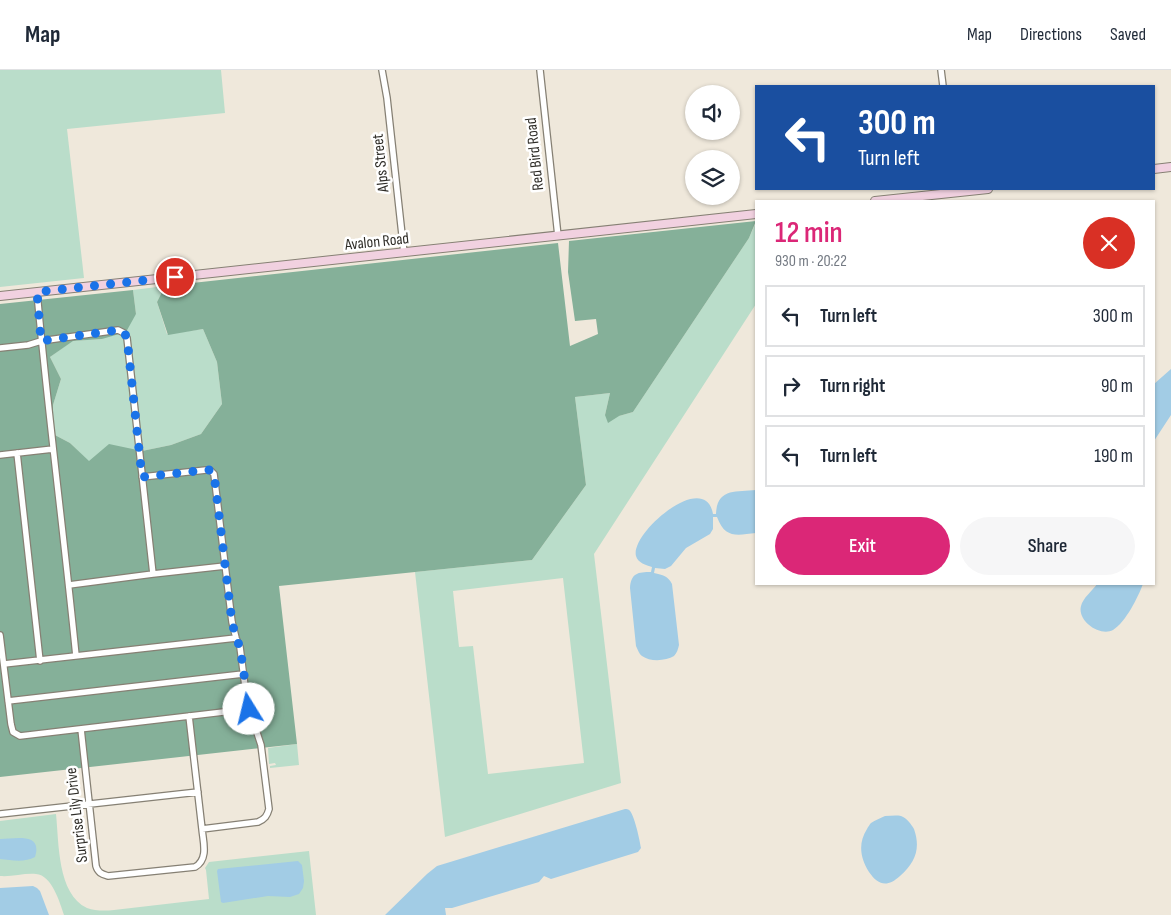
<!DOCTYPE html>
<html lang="en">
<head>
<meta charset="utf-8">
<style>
	:root { --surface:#fff; --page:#f6f6f7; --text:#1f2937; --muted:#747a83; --line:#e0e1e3; --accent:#db2777 }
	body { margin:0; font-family:"Sofia Sans Condensed",sans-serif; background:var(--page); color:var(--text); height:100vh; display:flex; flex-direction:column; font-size:19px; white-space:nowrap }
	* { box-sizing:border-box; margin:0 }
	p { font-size:16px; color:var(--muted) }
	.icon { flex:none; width:28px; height:28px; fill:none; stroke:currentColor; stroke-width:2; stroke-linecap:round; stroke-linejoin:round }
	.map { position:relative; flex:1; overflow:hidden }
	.details { position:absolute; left:755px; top:130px; width:400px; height:385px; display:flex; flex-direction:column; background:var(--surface); border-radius:0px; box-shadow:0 1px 4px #0004 }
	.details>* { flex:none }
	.guide { position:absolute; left:755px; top:15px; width:400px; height:105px; border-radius:0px; box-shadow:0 1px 4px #0004; background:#1a4fa0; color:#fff; overflow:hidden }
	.fabs { position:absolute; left:685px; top:15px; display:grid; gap:10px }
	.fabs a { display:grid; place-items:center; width:55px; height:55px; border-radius:50%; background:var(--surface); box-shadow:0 1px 4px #0004; font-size:25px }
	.pin { position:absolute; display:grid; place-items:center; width:42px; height:42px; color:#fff; margin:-21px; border:2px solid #fff; border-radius:50%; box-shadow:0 1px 5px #0007 }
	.me { position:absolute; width:55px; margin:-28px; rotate:351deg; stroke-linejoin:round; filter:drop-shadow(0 0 4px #0008) }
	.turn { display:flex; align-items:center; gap:18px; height:105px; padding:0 20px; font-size:22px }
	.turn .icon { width:65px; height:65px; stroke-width:2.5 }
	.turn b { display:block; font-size:35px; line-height:42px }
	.round { display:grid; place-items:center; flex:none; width:52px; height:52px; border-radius:26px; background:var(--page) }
	.summary { display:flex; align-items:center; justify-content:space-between; height:85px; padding:0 20px }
	h1 { font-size:30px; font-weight:600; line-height:38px; color:var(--accent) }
	.action { display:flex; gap:10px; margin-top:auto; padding:10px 20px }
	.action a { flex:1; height:58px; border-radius:30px; background:var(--accent); color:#fff; font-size:20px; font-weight:600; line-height:58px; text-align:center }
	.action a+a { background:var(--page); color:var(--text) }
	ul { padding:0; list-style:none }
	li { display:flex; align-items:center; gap:15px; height:62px; margin:0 10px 8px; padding:0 10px; border:2px solid var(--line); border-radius:0px }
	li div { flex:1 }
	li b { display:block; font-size:19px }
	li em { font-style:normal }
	header { display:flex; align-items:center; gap:30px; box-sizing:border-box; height:70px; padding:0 25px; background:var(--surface); border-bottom:1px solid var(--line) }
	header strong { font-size:24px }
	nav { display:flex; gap:28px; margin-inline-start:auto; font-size:18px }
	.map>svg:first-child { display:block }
	.green { fill:#baddca; fill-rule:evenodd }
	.forest { fill:#85b099 }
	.water { fill:#a2cce5 }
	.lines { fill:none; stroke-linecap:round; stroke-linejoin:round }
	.street-casing { stroke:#868074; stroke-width:8 }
	.secondary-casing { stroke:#868074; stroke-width:10 }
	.street { stroke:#fff; stroke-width:5.5 }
	.secondary { stroke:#f1d1e0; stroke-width:8 }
	.route { stroke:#1a73e8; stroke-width:9; stroke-dasharray:0 16.2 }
	.labels { text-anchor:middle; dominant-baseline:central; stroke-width:5; stroke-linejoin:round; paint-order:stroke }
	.street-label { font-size:16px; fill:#2e2c27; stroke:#fff }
</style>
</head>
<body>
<header>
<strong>Map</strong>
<nav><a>Map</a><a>Directions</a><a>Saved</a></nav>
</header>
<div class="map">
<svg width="1171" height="845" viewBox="0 0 1171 845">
	<rect width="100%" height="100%" fill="#efe8db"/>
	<path class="green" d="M0,0h221l4,43 -158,16 17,149 -84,9z
		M756,152v82l-162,250 27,229 -176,54 -30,-265 117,-12 54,-75 -11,-88 35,-4 -5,22 14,1 14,-4 116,-174zM563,508l21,185 -96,11 -15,-128 -14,1 -6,-56z
		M165,216l-8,16 10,32 36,-5 14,33 5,42 -21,30 -30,11 -82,17 -19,-19 -17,-9v-29l8,-26 -11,-22 22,-16 30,-2 34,-25 -3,-24z
		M297,674l2,21 -29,3v-2l6,-1 -1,-2 -6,1 -1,-16z
		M56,744c3,28 1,80 31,94 8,3 18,3 27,2l95,-11 -3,-29 -1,-2 4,-6 100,-11 7,64h-252c-4,-12 -12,-40 -28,-41 -12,-1 -24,3 -36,2v-55z"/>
	<path class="forest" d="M756,151l-7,17 -116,174 -14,4 -11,7 -3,-8 5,-22 -35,4 11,88 -54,75 -253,26 18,158 -297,33v-473l133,-14 3,24 -10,18 -24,7 -29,2 -23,16 11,22 -8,26v29l17,9 19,18 20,-17 33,7 29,-6 30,-11 21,-30 -5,-42 -14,-33 -35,6 -11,-33 8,-16 393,-43 12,103 28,-12 -2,-15 -21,2 -7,-49 1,-31z"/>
	<path class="water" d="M1171,299v46l-17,26v-57z
		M756,420v43c-19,2 -31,6 -39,-16h-4v12l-3,5 -24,14 -15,18 -6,3 -10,-1 -1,5c9,2 14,3 18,11l7,61c-1,4 -2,8 -5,11 -8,5 -24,6 -32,0 -3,-2 -4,-6 -6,-10l-6,-58c1,-15 8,-16 21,-16l1,-5c-6,-2 -14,-4 -16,-11 -6,-23 69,-87 77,-42h3c1,-26 20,-22 40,-24z
		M1097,514h46c-5,13 -17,38 -30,46 -13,7 -36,-9 -32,-24 2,-8 11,-15 16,-22z
		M625,739c2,0 3,0 4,1 5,3 11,31 12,38l-3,4 -87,27 -7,-3 -5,6 -87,26h-7l1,7h-61l42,-41 10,-8z
		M885,746c5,0 11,-1 16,0 6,2 10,8 13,13 7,20 1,34 -14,47 -13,12 -22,9 -31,-4 -9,-14 -11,-29 -2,-43 1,-2 3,-5 4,-6 4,-3 10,-5 14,-7z
		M0,769c15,0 43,-7 35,18 -11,6 -24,3 -35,2z
		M298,791l4,4 2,16 -1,7 -4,6 -9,3 -22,-1 -45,7 -2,-1 -4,-31 1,-2z
		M33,816l4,2 3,3 9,24h-49v-27z"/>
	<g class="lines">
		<g class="street-casing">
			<path id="street" d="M382,0l5,28 17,155
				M540,0l18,166
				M941,0l2,16
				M37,222c11,122 27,243 39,364
				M0,278l28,-3 13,-4 77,-11 6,3 3,5 26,236
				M17,383l23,208
				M0,385l53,-6
				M69,515l84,-11 72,-8
				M0,565l11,89 2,8 7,4 229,-27
				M4,594l232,-26
				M8,631l235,-27
				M189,646l13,113
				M81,659l15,137c2,7 6,8 12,10l87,-9c14,-8 8,-26 7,-38l56,-7c7,-3 9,-6 11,-13l-8,-64 -14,-43 -7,-55 -4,-9 -4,-16 -18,-148 -4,-4h-4l-64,7
				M0,744l198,-22"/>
		</g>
		<g class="secondary-casing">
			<path id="secondary" d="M1154,99l17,-2
				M875,131l113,-12
				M0,226l756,-82"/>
		</g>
		<use href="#street" class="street"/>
		<use href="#secondary" class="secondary"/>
	</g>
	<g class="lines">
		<path class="route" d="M175,207l-138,15 4,49 77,-11 6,2 3,6 15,139 64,-7h4l4,4 18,148 4,16 4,9 9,62"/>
	</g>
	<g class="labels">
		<g class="street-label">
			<text transform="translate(535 84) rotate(-96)">Red Bird Road</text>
			<text transform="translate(381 93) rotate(-96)">Alps Street</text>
			<text transform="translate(377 172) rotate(-6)">Avalon Road</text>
			<text transform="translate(77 745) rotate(-97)">Surprise Lily Drive</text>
		</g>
	</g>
</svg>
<div class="fabs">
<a><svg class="icon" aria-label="sound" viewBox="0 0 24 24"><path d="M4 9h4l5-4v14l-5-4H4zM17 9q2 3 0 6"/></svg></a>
<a><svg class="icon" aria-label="layers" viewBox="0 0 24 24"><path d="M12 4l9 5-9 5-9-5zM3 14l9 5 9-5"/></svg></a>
</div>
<div class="pin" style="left:175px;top:207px;background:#d93025"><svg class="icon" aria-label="arrive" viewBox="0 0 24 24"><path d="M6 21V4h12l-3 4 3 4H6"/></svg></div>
<svg class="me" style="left:249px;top:639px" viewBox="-20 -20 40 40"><circle r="19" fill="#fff"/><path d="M0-13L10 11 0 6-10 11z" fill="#1a73e8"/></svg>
<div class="guide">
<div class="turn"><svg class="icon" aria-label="left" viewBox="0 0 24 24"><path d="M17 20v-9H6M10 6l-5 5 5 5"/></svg><div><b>300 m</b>Turn left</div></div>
</div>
<section class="details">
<div class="summary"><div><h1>12 min</h1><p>930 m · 20:22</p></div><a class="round" style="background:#d93025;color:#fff"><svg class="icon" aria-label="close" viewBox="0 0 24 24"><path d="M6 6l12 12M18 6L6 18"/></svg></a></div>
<ul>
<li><svg class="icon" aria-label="left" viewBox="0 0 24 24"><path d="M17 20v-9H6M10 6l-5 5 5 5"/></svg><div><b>Turn left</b></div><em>300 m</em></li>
<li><svg class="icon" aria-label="right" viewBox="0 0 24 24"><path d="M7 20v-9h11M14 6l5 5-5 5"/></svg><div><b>Turn right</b></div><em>90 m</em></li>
<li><svg class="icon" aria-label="left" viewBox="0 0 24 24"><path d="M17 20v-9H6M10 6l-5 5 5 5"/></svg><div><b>Turn left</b></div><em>190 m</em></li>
</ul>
<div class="action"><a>Exit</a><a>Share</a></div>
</section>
</div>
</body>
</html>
